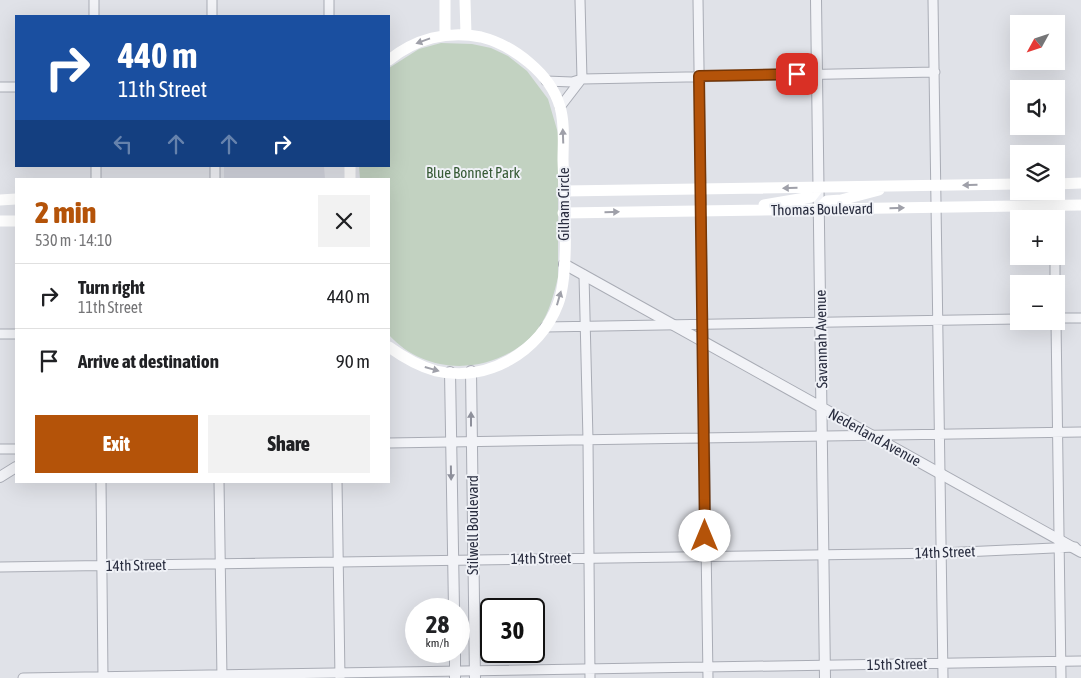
<!DOCTYPE html>
<html lang="en">
<head>
<meta charset="utf-8">
<style>
	:root { --surface:#fff; --page:#f2f2f2; --text:#202124; --muted:#757577; --line:#e0e0e0; --accent:#b45309 }
	body { margin:0; font-family:"Asap Condensed",sans-serif; background:var(--page); color:var(--text); height:100vh; display:flex; flex-direction:column; font-size:19px; white-space:nowrap }
	* { box-sizing:border-box; margin:0 }
	p { font-size:16px; color:var(--muted) }
	.icon { flex:none; width:28px; height:28px; fill:none; stroke:currentColor; stroke-width:2; stroke-linecap:round; stroke-linejoin:round }
	.map { position:relative; flex:1; overflow:hidden }
	.sheet { position:absolute; left:15px; top:178px; width:375px; height:305px; display:flex; flex-direction:column; background:var(--surface); border-radius:0px; box-shadow:0 5px 20px #0002 }
	.sheet>* { flex:none }
	.top-card { position:absolute; left:15px; top:15px; width:375px; height:152px; border-radius:0px; box-shadow:0 5px 20px #0002; background:#1a4fa0; color:#fff; overflow:hidden }
	.needle { width:32px; rotate:230deg }
	.buttons { position:absolute; left:1010px; top:15px; display:grid; gap:10px }
	.buttons a { display:grid; place-items:center; width:55px; height:55px; border-radius:0px; background:var(--surface); box-shadow:0 5px 20px #0002; font-size:25px }
	.speed { position:absolute; left:405px; top:598px; display:flex; gap:10px; font-size:25px; font-weight:700; text-align:center }
	.speed>* { display:grid; place-content:center; width:65px; height:65px; border-radius:50%; background:var(--surface); box-shadow:0 5px 20px #0002; line-height:1 }
	.speed small { font-size:12px; font-weight:400 }
	.speed .limit { border:2px solid #111; border-radius:8px; background:#fff; color:#111 }
	.pin { position:absolute; display:grid; place-items:center; width:42px; height:42px; color:#fff; margin:-21px; border-radius:10px; box-shadow:0 2px 8px #0006 }
	.me { position:absolute; width:55px; margin:-28px; rotate:0deg; stroke-linejoin:round; filter:drop-shadow(0 0 4px #0008) }
	.turn { display:flex; align-items:center; gap:18px; height:105px; padding:0 20px; font-size:22px }
	.turn .icon { width:65px; height:65px; stroke-width:2.5 }
	.turn b { display:block; font-size:35px; line-height:42px }
	.lanes { display:flex; align-items:center; height:48px; padding:0 20px; background:#0003; justify-content:center; gap:25px; direction:ltr }
	.lanes .off { opacity:.35 }
	.round { display:grid; place-items:center; flex:none; width:52px; height:52px; border-radius:0px; background:var(--page) }
	.head { display:flex; align-items:center; justify-content:space-between; height:85px; padding:0 20px }
	h1 { font-size:30px; font-weight:800; line-height:38px; color:var(--accent) }
	.action { display:flex; gap:10px; margin-top:auto; padding:10px 20px }
	.action a { flex:1; height:58px; border-radius:0px; background:var(--accent); color:#fff; font-size:20px; font-weight:800; line-height:58px; text-align:center }
	.action a+a { background:var(--page); color:var(--text) }
	ul { padding:0; list-style:none }
	li { display:flex; align-items:center; gap:15px; height:65px; padding:0 20px; border-top:1px solid var(--line) }
	li div { flex:1 }
	li b { display:block; font-size:19px }
	li em { font-style:normal }
	.map>svg:first-child { display:block }
	.built { fill:#d2d4dd }
	.green { fill:#c2d2c1 }
	.lines { fill:none; stroke-linecap:round; stroke-linejoin:round }
	.minor-casing { stroke:#a9acb5; stroke-width:11 }
	.tertiary-casing { stroke:#a9acb5; stroke-width:12 }
	.minor { stroke:#f2f3f7; stroke-width:9 }
	.tertiary { stroke:#f2f3f7; stroke-width:10 }
	.secondary { stroke:#fff; stroke-width:11 }
	.oneway { fill:#9fa0a9 }
	.oneway2 { fill:#8e909b }
	.route-casing { stroke:#753606; stroke-width:12 }
	.route { stroke:#b45309; stroke-width:9 }
	.labels { text-anchor:middle; dominant-baseline:central; stroke-width:4; stroke-linejoin:round; paint-order:stroke }
	.park-label { font-size:15px; fill:#375b36; stroke:#eff1f6 }
	.street-label { font-size:15px; fill:#292d3f; stroke:#eff1f6 }
</style>
</head>
<body>
<div class="map">
<svg width="1081" height="678" viewBox="0 0 1081 678">
	<rect width="100%" height="100%" fill="#e0e2e8"/>
	<path class="built" d="M224,166h100l1,13h-101z"/>
	<path class="green" d="M441,43l31,1 19,4 17,8 19,15 21,28 10,34v144c-5,22 -12,47 -29,62 -40,36 -103,37 -140,-4v-156h-29l-1,-13h30v-98l30,-19z"/>
	<g class="lines">
		<g class="minor-casing">
			<path id="minor" d="M94,0v16
				M212,0v16
				M329,0v16
				M580,0l2,79
				M698,0l10,678
				M933,0l10,678
				M546,81l26,1 10,-3 353,-7
				M0,87h16
				M560,107l20,-26
				M96,166v13
				M215,166v13
				M1054,191v28
				M1055,256v28
				M584,275l4,165 2,238
				M1056,318h25
				M1056,321l5,357
				M545,327l474,-8
				M0,334h16
				M389,443l692,-11
				M0,449h16
				M101,481l2,197
				M219,481l3,197
				M337,481l3,197
				M0,567l941,-14 134,-6
				M23,678l1058,-17"/>
		</g>
		<g class="tertiary-casing">
			<path id="tertiary" d="M816,0l9,678
				M564,264l517,288
				M471,371l4,307
				M450,372l4,237
				M0,477l16,-10
				M455,651v27"/>
		</g>
		<use href="#minor" class="minor"/>
		<use href="#tertiary" class="tertiary"/>
		<path class="secondary" d="M445,0v35
			M465,0l1,34
			M389,60c26,-21 58,-30 92,-23 32,8 70,37 79,70 5,16 3,37 3,53 1,36 7,113 -5,144 -18,48 -71,79 -122,67 -18,-5 -33,-14 -47,-24
			M350,179v-13
			M1056,184l25,-1
			M564,191l455,-7
			M0,200l16,-1
			M764,205l47,-8 7,-9
			M819,209l8,-8 14,-1 38,-10
			M563,213l518,-8
			M0,221h16"/>
	</g>
	<defs><path id="oneway-solid" d="M-6-.8H1V-3.2L6.5 0L1 3.2V.8H-6Z" transform="scale(1.25)"/></defs>
	<g class="oneway">
		<use href="#oneway-solid" transform="translate(423 41) rotate(160)"/>
		<use href="#oneway-solid" transform="translate(563 136) rotate(-92)"/>
		<use href="#oneway-solid" transform="translate(970 185) rotate(179)"/>
		<use href="#oneway-solid" transform="translate(790 188) rotate(179)"/>
		<use href="#oneway-solid" transform="translate(897 208) rotate(-1)"/>
		<use href="#oneway-solid" transform="translate(612 212) rotate(-1)"/>
		<use href="#oneway-solid" transform="translate(559 298) rotate(-74)"/>
		<use href="#oneway-solid" transform="translate(432 369) rotate(16)"/>
	</g>
	<g class="oneway2">
		<use href="#oneway-solid" transform="translate(471 419) rotate(-90)"/>
		<use href="#oneway-solid" transform="translate(451 473) rotate(89)"/>
	</g>
	<g class="lines">
		<g class="route-casing">
			<path id="route" d="M705,536l-6,-460 98,-2"/>
		</g>
		<use href="#route" class="route"/>
	</g>
	<g class="labels">
		<g class="park-label">
			<text x="473" y="172">Blue Bonnet Park</text>
		</g>
		<g class="street-label">
			<text transform="translate(563 204) rotate(-90)">Gilham Circle</text>
			<text transform="translate(822 209) rotate(-1)">Thomas Boulevard</text>
			<text transform="translate(821 339) rotate(-91)">Savannah Avenue</text>
			<text transform="translate(875 437) rotate(29)">Nederland Avenue</text>
			<text transform="translate(472 525) rotate(-90)">Stilwell Boulevard</text>
			<text transform="translate(945 552) rotate(-2)">14th Street</text>
			<text transform="translate(541 558) rotate(-1)">14th Street</text>
			<text transform="translate(136 565) rotate(-1)">14th Street</text>
			<text transform="translate(897 664) rotate(-1)">15th Street</text>
		</g>
	</g>
</svg>
<div class="buttons">
<a><svg class="needle" viewBox="-14 -14 28 28"><path d="M0-13l5 13h-10z" fill="#e53935"/><path d="M0 13l5-13h-10z" fill="#757577"/></svg></a>
<a><svg class="icon" aria-label="sound" viewBox="0 0 24 24"><path d="M4 9h4l5-4v14l-5-4H4zM17 9q2 3 0 6"/></svg></a>
<a><svg class="icon" aria-label="layers" viewBox="0 0 24 24"><path d="M12 4l9 5-9 5-9-5zM3 14l9 5 9-5"/></svg></a>
<a>+</a>
<a>−</a>
</div>
<div class="speed"><div>28<small>km/h</small></div><div class="limit">30</div></div>
<div class="pin" style="left:797px;top:74px;background:#d93025"><svg class="icon" aria-label="arrive" viewBox="0 0 24 24"><path d="M6 21V4h12l-3 4 3 4H6"/></svg></div>
<svg class="me" style="left:705px;top:536px" viewBox="-20 -20 40 40"><circle r="19" fill="#fff"/><path d="M0-13L10 11 0 6-10 11z" fill="#b45309"/></svg>
<div class="top-card">
<div class="turn"><svg class="icon" aria-label="right" viewBox="0 0 24 24"><path d="M7 20v-9h11M14 6l5 5-5 5"/></svg><div><b>440 m</b>11th Street</div></div>
<div class="lanes"><svg class="icon off" aria-label="left" viewBox="0 0 24 24"><path d="M17 20v-9H6M10 6l-5 5 5 5"/></svg><svg class="icon off" aria-label="ahead" viewBox="0 0 24 24"><path d="M12 20V5M6 11l6-6 6 6"/></svg><svg class="icon off" aria-label="ahead" viewBox="0 0 24 24"><path d="M12 20V5M6 11l6-6 6 6"/></svg><svg class="icon" aria-label="right" viewBox="0 0 24 24"><path d="M7 20v-9h11M14 6l5 5-5 5"/></svg></div>
</div>
<section class="sheet">
<div class="head"><div><h1>2 min</h1><p>530 m · 14:10</p></div><a class="round"><svg class="icon" aria-label="close" viewBox="0 0 24 24"><path d="M6 6l12 12M18 6L6 18"/></svg></a></div>
<ul>
<li><svg class="icon" aria-label="right" viewBox="0 0 24 24"><path d="M7 20v-9h11M14 6l5 5-5 5"/></svg><div><b>Turn right</b><p>11th Street</p></div><em>440 m</em></li>
<li><svg class="icon" aria-label="arrive" viewBox="0 0 24 24"><path d="M6 21V4h12l-3 4 3 4H6"/></svg><div><b>Arrive at destination</b></div><em>90 m</em></li>
</ul>
<div class="action"><a>Exit</a><a>Share</a></div>
</section>
</div>
</body>
</html>
